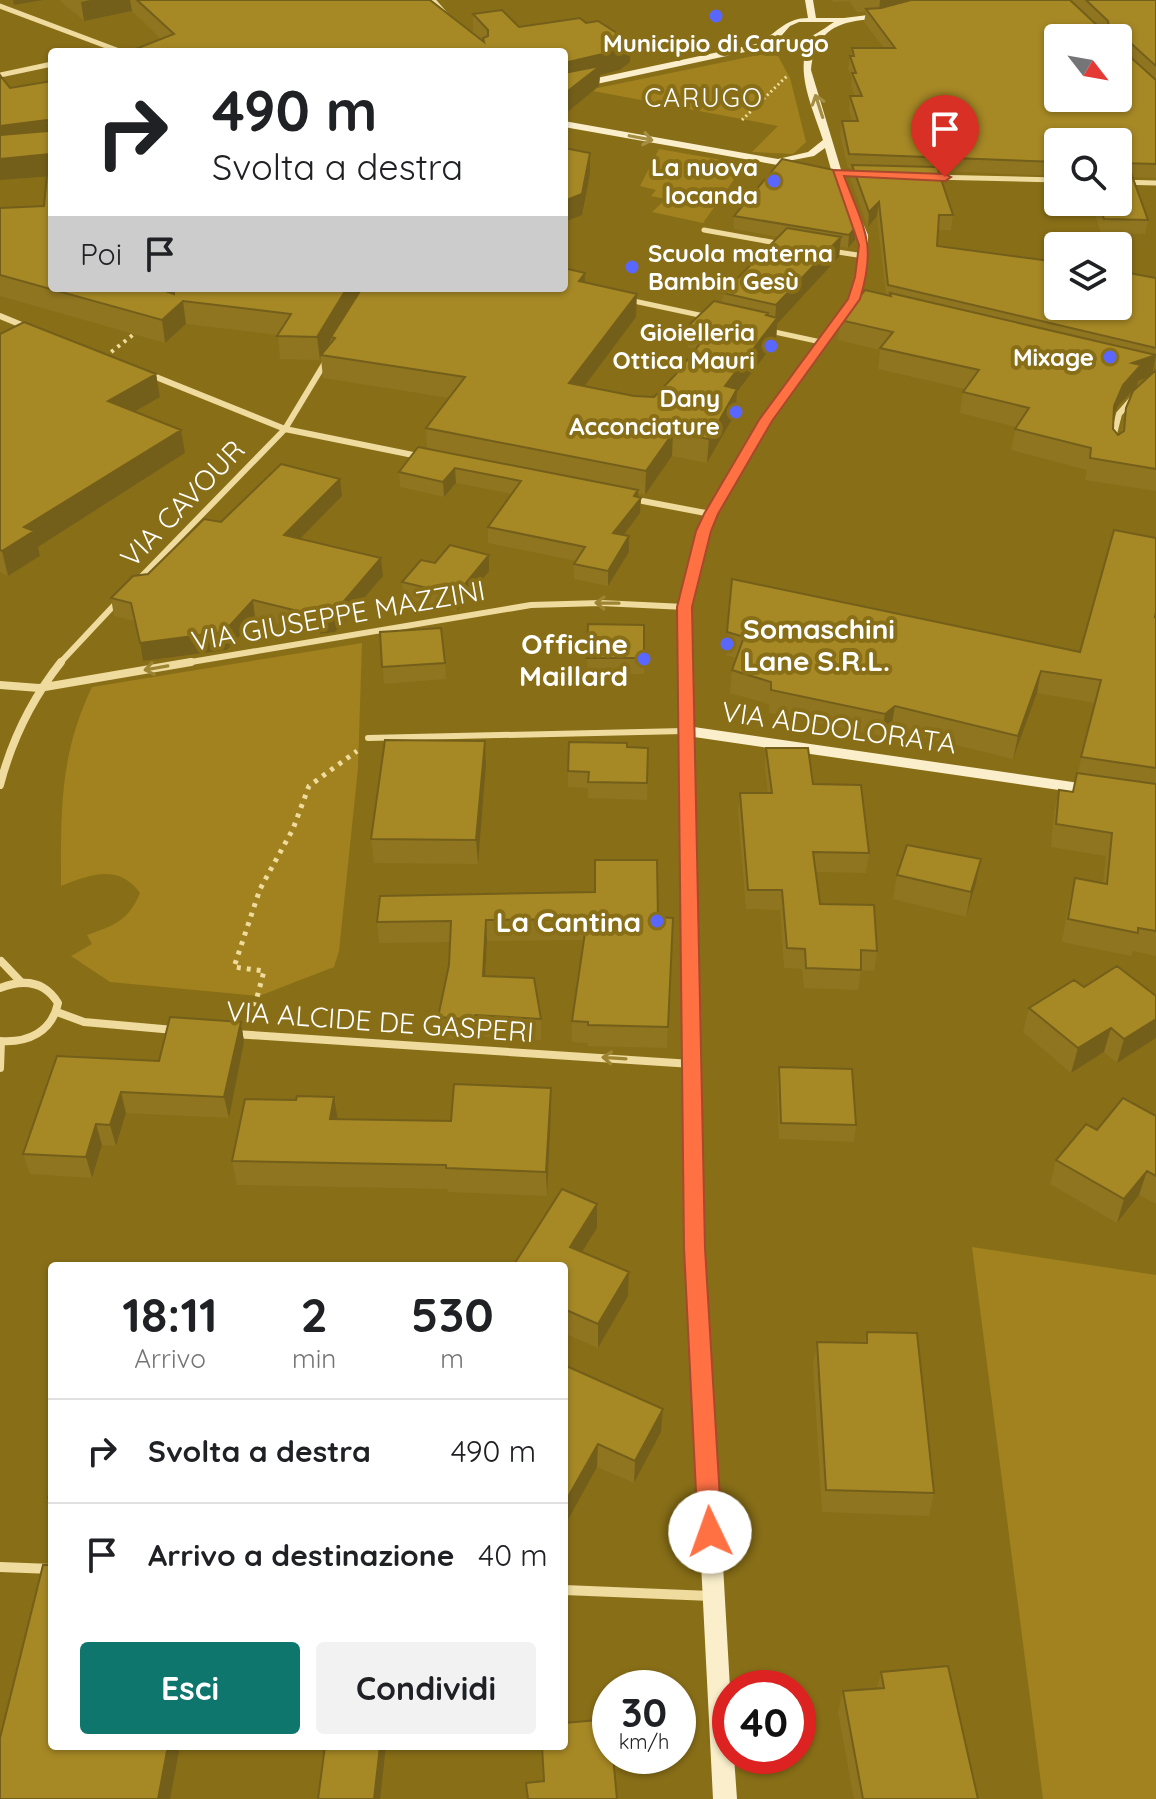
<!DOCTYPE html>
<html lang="it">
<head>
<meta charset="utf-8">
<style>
	:root { --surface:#fff; --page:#f2f2f2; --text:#202124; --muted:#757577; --line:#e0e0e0; --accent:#0f766e }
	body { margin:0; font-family:Quicksand,sans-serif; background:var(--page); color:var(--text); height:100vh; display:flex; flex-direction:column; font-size:30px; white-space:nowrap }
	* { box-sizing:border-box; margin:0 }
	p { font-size:26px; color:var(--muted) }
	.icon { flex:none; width:44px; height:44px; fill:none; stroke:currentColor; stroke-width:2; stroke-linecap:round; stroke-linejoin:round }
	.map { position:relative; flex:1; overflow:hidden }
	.drawer { position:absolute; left:48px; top:1262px; width:520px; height:488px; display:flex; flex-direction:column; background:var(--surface); border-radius:8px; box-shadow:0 2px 6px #0004 }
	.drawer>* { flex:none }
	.banner { position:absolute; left:48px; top:48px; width:520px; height:244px; border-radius:8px; box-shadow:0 2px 6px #0004; background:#fff; color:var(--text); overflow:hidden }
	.needle { width:52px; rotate:121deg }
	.fabs { position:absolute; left:1044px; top:24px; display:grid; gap:16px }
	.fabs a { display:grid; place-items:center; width:88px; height:88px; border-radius:8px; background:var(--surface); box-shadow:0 2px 6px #0004; font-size:40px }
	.speed { position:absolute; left:592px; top:1670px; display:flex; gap:16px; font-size:40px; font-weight:700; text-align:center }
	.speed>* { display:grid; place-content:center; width:104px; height:104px; border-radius:50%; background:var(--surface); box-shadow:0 2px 6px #0004; line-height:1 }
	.speed small { font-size:20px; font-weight:400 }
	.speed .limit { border:12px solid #d22; background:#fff; color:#111 }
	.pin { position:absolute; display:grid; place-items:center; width:68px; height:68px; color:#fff; margin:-82px -34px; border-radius:50% 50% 50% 0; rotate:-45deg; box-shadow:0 0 8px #0007 }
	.pin .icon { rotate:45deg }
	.me { position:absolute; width:88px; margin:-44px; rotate:357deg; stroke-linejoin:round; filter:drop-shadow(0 0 6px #0008) }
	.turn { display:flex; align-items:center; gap:28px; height:168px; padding:0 32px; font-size:36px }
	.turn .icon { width:104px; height:104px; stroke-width:2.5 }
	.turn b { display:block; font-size:56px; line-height:68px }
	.then { display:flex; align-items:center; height:76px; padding:0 32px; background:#0003; gap:16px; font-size:30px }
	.eta { display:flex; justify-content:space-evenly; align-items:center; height:136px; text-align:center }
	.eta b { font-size:48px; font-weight:800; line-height:56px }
	.action { display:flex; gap:16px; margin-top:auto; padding:16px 32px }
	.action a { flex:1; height:92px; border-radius:8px; background:var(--accent); color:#fff; font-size:32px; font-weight:800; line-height:92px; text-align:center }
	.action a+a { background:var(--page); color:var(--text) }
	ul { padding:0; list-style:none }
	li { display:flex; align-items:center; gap:24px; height:104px; padding:0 32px; border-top:2px solid var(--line) }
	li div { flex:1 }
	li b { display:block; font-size:30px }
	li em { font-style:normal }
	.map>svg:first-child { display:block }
	.green { fill:#a1821f }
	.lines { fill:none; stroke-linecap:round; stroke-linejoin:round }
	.path-far2 { stroke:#eedb9d; stroke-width:3; stroke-dasharray:2 3; stroke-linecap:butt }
	.path-far1 { stroke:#eedb9d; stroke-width:4; stroke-dasharray:3 5; stroke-linecap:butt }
	.path { stroke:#eedb9d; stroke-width:5; stroke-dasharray:4 6; stroke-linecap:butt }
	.lane-far1 { stroke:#eedb9d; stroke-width:5 }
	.lane { stroke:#eedb9d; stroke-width:6 }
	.street-far3 { stroke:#eedb9d; stroke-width:5 }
	.street-far2 { stroke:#eedb9d; stroke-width:6 }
	.street-far1 { stroke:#eedb9d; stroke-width:8 }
	.street { stroke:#eedb9d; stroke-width:10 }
	.secondary { fill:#faefca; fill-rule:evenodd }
	.wall { fill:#8f7520; fill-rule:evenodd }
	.shaded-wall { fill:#745f1a }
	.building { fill:#a68825; stroke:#745f1a; stroke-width:2 }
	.oneway { stroke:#a48e44 }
	.oneway2 { stroke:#9c8432 }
	.route { fill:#ff7043; stroke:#a6492c; stroke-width:2 }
	.poi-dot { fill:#5a67ff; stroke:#886e17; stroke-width:3 }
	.labels { text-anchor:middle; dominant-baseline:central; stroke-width:8; stroke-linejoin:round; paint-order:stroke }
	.far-poi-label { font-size:24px; font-weight:bold; fill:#fff; stroke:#886e17; text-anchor:end }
	.far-quarter-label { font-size:26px; letter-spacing:2px; fill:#fff; stroke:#886e17 }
	.street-label { font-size:28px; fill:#fff; stroke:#886e17 }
	.poi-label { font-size:28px; font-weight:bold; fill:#fff; stroke:#886e17; text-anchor:end }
</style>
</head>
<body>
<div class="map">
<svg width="1156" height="1799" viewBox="0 0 1156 1799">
	<rect width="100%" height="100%" fill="#886e17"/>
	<path class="green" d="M763,54l15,2 12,22 16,64 -13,12 -41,-2 26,-26 -190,-36z
		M659,149l86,15 -42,59 -51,-11 14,-13 -15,-3 5,-6 -16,-4z
		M362,643l-4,125 -19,183 -5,16 -75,29 -149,-14 -39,-26 21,-12 -5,-9c28,-10 41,-14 53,-42 -22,-30 -50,-18 -79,-7 0,-74 -2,-130 31,-199z
		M972,1247l184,28v524h-113z"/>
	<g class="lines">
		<path class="path-far2" d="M742,120l45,-44"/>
		<path class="path-far1" d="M105,357l34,-27"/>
		<path class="path" d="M252,1016l12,-45 -30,-4 26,-78 33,-60 16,-43 48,-35"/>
		<path class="lane-far1" d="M629,300l75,16
			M770,331l51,11"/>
		<path class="lane" d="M368,738l316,-7"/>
		<path class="street-far3" d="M433,0l13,15
			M0,6l122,46
			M0,75l52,-11
			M930,177l128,3
			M1118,182l38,1
			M704,230l78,14
			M831,251l33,5"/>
		<path class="street-far2" d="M0,316l29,12
			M146,373l139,56 138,28
			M1113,438l6,-24 14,-16
			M632,499l79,15
			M138,580l147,-151 41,-68
			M59,664l59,-63
			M179,664l352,-59 70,-2 84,4"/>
		<path class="street-far1" d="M0,685l39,3 152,-26
			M0,785c12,-46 31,-85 61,-123
			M1,961l20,21
			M0,988c23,-9 44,-8 58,15 -6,29 -30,40 -58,38
			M57,1012l27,10 90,8
			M235,1034l457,30
			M0,1068l1,-27"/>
		<path class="street" d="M0,1567l52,2
			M564,1590l147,6"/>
		<path class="secondary" d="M805,0h8l3,18h28l40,-5 4,2c-11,5 -25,4 -37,7 -26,5 -38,23 -40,48l31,103 26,62v28l-9,36 -88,122 -54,93 -13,38 -12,55 2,120 399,58 8,5 -8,5 -399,-58 11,511 25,440v68h4l3,43h-24l-28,-551 -7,-641 14,-55 13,-38 54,-94 90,-121 9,-36v-28l-26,-62 -7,-25 -11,8 -26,5 15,3 2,2 -5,3 -236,-42v-6l214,38 30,-7 15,-12c-9,-29 -29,-69 -14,-97l-14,2 -17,-6 -19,10 -195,42v-6l192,-41c20,-9 28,-26 52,-26zM799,22h35c-17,11 -32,25 -52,13l8,-9z"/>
	</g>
	<path class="wall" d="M59,0h371l43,33v-19l46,13 67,-4 45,19 -1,20 -10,8 -20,5 -1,11 -35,29v-63l-403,-13 -29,-28 -48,10z
		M832,0h324v178l-23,-1 15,43 -3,14 -44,-1 -7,-21 -16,-1 -3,-9h43v-60h-60v34l-120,-5 15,44 -2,15h-13l-1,16 219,32v87h-1l-2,8 3,-3v121l-71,-11 2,-10 -76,-20 5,-23 -56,-14 3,-21 2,-3 -87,-20 2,-19 -42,-10 2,-20 46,-25 -9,-79 -9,11 -18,-48 1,-11h-3l-8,-33 2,-14h10l-3,-11 1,-14h5l-4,-10 1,-8 -4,-9 4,-21h32l-20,-26 2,-10h-9l-8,-11 -16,1zM1148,378l-22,30 -5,25 -3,2 -5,-6v-11l5,-12 19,-20 1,-5z
		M52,81v207l122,6 390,-6 21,-15v10l51,34 -52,69 50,10 20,1 41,-47 -7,-2 1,-23 33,-22 1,-10 56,-56 -45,-8v-13l122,11 -1,13 -7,8 -8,-2 -1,11 -62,67 -1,17 -39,51 -1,20 -29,51 -35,-7 -27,39 -7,-2v4l3,1 -1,15 -17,22 6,17 -21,34 -34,-7v-15l2,-3 -88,-18v-16l24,-33 -56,-11 -12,14 -44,-10 -1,-15 28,-23 -1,-21 23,-30 -126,-20 -2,-20 -1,2 -40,-1 -2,-24 -92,-11 -21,19 -165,-47v-88l44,-2 3,-30 -37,-88z
		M0,334l156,40 4,23 -25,14 50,42 -147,94 2,9 -32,20 -8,-4z
		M342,496l-43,43 82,19 2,18 -48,56 -15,2 -65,-16 -28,32 -84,11 -9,-40 -20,-5 -3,-18 37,-24 73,-52z
		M489,555v16l-32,40 -53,-13 -2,-16 33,-19z
		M732,579l348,73 76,-35v339l-23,-5 -2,5 -69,-14 7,-41 6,-23 28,5 3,-27 -55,-9 3,-34 5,-23 14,2 22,-89 -58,-10 -24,66 -122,-30 -10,7 -112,-23v-9l-39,-11 2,-23 4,-12 -10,-3z
		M588,624l56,1v49h-57z
		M380,632l65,31 1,16 -62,5z
		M485,741l1,24 -8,99 -104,-1 -3,-24z
		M627,747l21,1 -1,52 -59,-2v-10l-20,-1v-16z
		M766,748l47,36 56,69 -3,20 -50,-1 4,32 57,47 -3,20 -13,-1 -3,20 -54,-2 -2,-19 -18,-1 -4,-58 -34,-1 -8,-97 2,-19h28l-3,-25z
		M981,859l-5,24 -10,34 -73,-18 4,-24z
		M658,917l10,110 -1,21 -79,-2v-3l-16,-1v-21l12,-81 -97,1 -2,35 56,43v21l-65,-4 -1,5 -35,-3 -2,-21 11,-52 1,-23 -71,1 -2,-21z
		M1084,987l72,9 -39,67 -13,-11 -33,21 -48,-41 6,-24z
		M241,1022l3,20 -15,76 -103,-5 -10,33 -14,-1 -10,33 -62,-4 -7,-20 136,-93z
		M779,1067l77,58 -2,17 -75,-3 -2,-55z
		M551,1088v24l-4,84 -99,-4 -1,-3 -210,-4 -5,-24 106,-42 113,2z
		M1156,1116v88l-17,-9 -22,28 -67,-39 6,-24 41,-30z
		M597,1228l-15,24 47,20 -1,24 -30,52 -34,-15v-67z
		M867,1332l67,161 -5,23 -107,-4 -9,-147 4,-23 47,1z
		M564,1365l99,44 -2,23 -27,51 -37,-16z
		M881,1672l97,127h-124l-16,-87 5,-21 34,-3z
		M541,1746h23l46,10h17l-1,11 -83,14z"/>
	<path class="shaded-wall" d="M13,0h30l-29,5z
		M90,0h40l2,11 -48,10 -3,-19z
		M880,0h39l-40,11z
		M1124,37l-2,13 -4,1v-13z
		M631,42l-1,20 -10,8 -20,5 -1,11 -35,29v-52z
		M47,120l4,21 -51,6v-21z
		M590,153v21l-8,41 -18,7v-21z
		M49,154l3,22 -52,4v-21z
		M879,202l-2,14 -9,11 1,-15z
		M856,227l-1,13 -7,8 1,-13z
		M841,237l-2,20 -62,67 -1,17 -39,51 -1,20 -29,51 2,-24 16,-53 41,-71 2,-2 -2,19 9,-11 1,-16z
		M585,273v22l-6,-14z
		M347,288h16l-32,49v3l-9,15h-1l-1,5 -3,-23z
		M637,294l-1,23 -67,90v-24z
		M183,301l3,23 -21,19 -3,-23z
		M1156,356l-4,20 -14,5 -1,5 -19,20 -9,21 5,-21 18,-43z
		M156,374l4,23 -47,27 -5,-23z
		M181,430l4,23 -147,94 2,9 -32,20 -6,-25 22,-24z
		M673,433l-1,23 -27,39 1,-24z
		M455,468l1,15 -12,14 -1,-15z
		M340,479l2,17 -56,57 -2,-18z
		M638,490v11l3,-3 -1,15 -27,36v-16z
		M629,536v16l-21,34v-15z
		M489,555v16l-32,40 -1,-16z
		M381,558l2,18 -48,56 -15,2 -2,-18z
		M253,600l2,18 -28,32 -84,11 -3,-18z
		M1041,671l-4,22 -24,66 5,-23z
		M895,706l-4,23 -10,7 4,-22z
		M485,741l1,24 -8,99 -2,-24z
		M981,859l-5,24 -10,34 5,-25z
		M486,920l1,21 -3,56 -1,-21z
		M475,1015l1,21 -1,5 -1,-21z
		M1156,1019v19l-39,25 7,-24z
		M241,1022l3,20 -15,76 -5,-21z
		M1111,1028l-7,24 -33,21 7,-25z
		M551,1088v24l-4,84 -1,-24z
		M121,1092l5,21 -10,33 -6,-21z
		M334,1097l4,24 -8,-2z
		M96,1124l6,21 -10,33 -6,-21z
		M1147,1171l-8,24 -22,28 7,-24z
		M597,1204v24l-27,43v-24z
		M629,1272l-1,24 -30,52v-24z
		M663,1409l-2,23 -27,51 1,-22z
		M598,1444l-1,23 -33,60v-23z
		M168,1746h12l-10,53h-12z
		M380,1746h6l-6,53h-6z"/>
	<path class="building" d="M137,0h293l54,42 -1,-4 5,-2v-6l-15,-16 29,-4 17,17 61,-9 6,5 12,-2 33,21 -11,8 -56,13v-11h-436l46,-18z
		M911,0h159l31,29 8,-1 -1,-7 -22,-21h70v66l-32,-29 -6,1h-60v60h60v-52l38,34v84l-37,-1 -1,1v-22h-60v20l-209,-8 -7,-33h16l-8,-25h12l-10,-23h4l-6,-17h4l-2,-8h43l-29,-39 15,-1z
		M600,66l-36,28v-21z
		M0,75l10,13 42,-7v43l-5,-4 -47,6z
		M52,127v161h105l17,6v-6h173l-30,49 -40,-1 14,-22 -108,-13 -21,19 -162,-45v-67l44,-2 5,-52 -49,5v-24l48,-4z
		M564,148l26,5 -8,41 -18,7z
		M782,159l52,11 22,57 -7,8 -115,-19z
		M852,165l85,2 16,48h-14l-2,31 121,16v44h60v-35l38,7v70l-268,-63 -9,-83 -10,10z
		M1118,172l13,1 17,47 -44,-1 -6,-17h20z
		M787,228l54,9 -65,68 -53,-12z
		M564,268l21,5 -6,8 58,13 -68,89 65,13 20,1 21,-22 35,-44 -21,-6 25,-24 54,12 -2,2 11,3 -52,68 12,3 -28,50 -36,-6 -27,38 -220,-43 39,-51 -144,-22 14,-17 -4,-1 31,-49h202z
		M865,290l26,6 -1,-3 266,62 -24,8 9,2 -18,20 -9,21 -1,23 5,6 6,-4 2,-23 7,-17 23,-21v99l-66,-11 1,-10 -76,-19 14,-21 -66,-16 16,-22 -99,-22 13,-16 -53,-12z
		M24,322l132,52 -48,27 73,29 -157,97 10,4 -32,20 -2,-1v-216z
		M418,447l220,43 -4,6 7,2 -28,35 16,3 -21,35 -34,-7 11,-17 -97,-20 33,-46 -66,-13 -12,14 -44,-10z
		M281,464l59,15 -56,56 97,23 -48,56 -15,2 -65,-16 -29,32 -84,11 -9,-40 -20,-5 22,-22 15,-2 56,-55 17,3z
		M1114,530l42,8v74l-1,5h1v151l-75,-11 20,-77 -60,-9 -23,65 -123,-30 -10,8 -114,-24v-8l-39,-12 12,-33 -17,-5 5,-53 348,73z
		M450,545l39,10 -33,40 -54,-13 19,-22 14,3z
		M588,624l56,1v33h-57z
		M441,628l4,35 -63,4 -2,-35z
		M385,740l100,1 -9,99 -105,-1z
		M569,742l58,1v4l21,1 -1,35 -59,-1 1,-10 -21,-1z
		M766,748h42l5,36 48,1 8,68 -56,-1 7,52 54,1 3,46 -16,-1v20l-55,-2 -1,-19 -18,-1 -5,-58h-34l-8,-97h32z
		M1077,773l79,11v147l-18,-3v5l-70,-14 7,-41 32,6 5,-51 -56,-9 3,-34 14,2z
		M907,845l74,14 -10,33 -74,-17z
		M595,860h62l1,57 15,1 -5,109 -80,-2v-3l-16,-1 15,-102 -101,1 -3,56 51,2 7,41 -66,-4 -1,5 -36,-3 11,-52 2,-44 -74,1 3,-26 215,-4z
		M1117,966l39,30v23l-32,20 -13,-11 -33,20 -49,-40 45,-28 10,7z
		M170,1017l71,5 -17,75 -103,-5 -11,33 -14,-1 -10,33 -63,-3 34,-98 102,5z
		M779,1067l73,2 4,56 -75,-2z
		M454,1084l97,4 -5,84 -100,-4v-3l-214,-4 13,-62 51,1 1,-4 37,1 -4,22 121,2z
		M1123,1098l33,18v60l-9,-5 -23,28 -68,-39 30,-36 11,6z
		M562,1189l35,15 -27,43 59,25 -31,52 -34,-15v-43h-51z
		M867,1332l50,1 17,160 -108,-3 -9,-148 50,1z
		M564,1365l99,44 -28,52 -37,-17 -34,60z
		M52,1485v13h-4z
		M43,1565h9v181h116l-10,53h-158v-61z
		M948,1666l30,133h-115l-20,-108 41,-3 -3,-16z
		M610,1719v37h3l4,43h-89l-2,-16 18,-2 -2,-35h22v-23z
		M325,1746h55l-6,53h-56z"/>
	<defs><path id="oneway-shaft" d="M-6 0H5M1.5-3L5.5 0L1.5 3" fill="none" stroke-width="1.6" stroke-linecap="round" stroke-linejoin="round" transform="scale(2)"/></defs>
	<g class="oneway">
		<use href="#oneway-shaft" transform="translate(819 106) rotate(-108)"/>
		<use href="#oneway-shaft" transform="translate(641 138) rotate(11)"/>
	</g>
	<g class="oneway2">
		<use href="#oneway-shaft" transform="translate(607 603) rotate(-179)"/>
		<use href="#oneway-shaft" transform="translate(156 668) rotate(170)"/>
		<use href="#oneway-shaft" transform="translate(614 1058) rotate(-176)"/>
	</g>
	<path class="route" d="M833,170l112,4 6,3 -6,4 -101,-5c20,53 33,67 16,123l-88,122 -54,93 -7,17 -19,76 13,641 17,284 -3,8 -9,4 -8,-4 -4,-8 -14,-284 -7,-641 19,-76 8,-17 55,-94 89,-121 7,-22 4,-32z"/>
	<g class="poi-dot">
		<circle cx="716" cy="16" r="8"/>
		<circle cx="774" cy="181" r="8"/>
		<circle cx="632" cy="267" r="8"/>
		<circle cx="771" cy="346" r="8"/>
		<circle cx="1110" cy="357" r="8"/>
		<circle cx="736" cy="412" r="8"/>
		<circle cx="727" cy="644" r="8"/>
		<circle cx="644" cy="659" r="8"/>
		<circle cx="657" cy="921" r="8"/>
	</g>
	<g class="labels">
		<g class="far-poi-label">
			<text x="716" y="43" text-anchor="middle">Municipio di Carugo</text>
			<text x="758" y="167">La nuova<tspan x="758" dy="28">locanda</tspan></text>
			<text x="648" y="253" text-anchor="start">Scuola materna<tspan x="648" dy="28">Bambin Gesù</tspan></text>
			<text x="755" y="332">Gioielleria<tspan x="755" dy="28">Ottica Mauri</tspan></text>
			<text x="1094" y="357">Mixage</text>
			<text x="720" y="398">Dany<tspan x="720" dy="28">Acconciature</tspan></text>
		</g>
		<g class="far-quarter-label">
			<text x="704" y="97">CARUGO</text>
		</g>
		<g class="street-label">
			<text transform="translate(182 503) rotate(-46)">VIA CAVOUR</text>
			<text transform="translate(338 615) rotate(-10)">VIA GIUSEPPE MAZZINI</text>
			<text transform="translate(839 727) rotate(8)">VIA ADDOLORATA</text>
			<text transform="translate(380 1021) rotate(4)">VIA ALCIDE DE GASPERI</text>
		</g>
		<g class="poi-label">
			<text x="743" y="628" text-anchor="start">Somaschini<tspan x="743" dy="32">Lane S.R.L.</tspan></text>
			<text x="628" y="643">Officine<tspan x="628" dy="32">Maillard</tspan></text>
			<text x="641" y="921">La Cantina</text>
		</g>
	</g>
</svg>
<div class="fabs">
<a><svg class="needle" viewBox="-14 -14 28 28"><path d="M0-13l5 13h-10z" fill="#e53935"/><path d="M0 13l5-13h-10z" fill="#757577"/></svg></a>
<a><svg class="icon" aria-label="search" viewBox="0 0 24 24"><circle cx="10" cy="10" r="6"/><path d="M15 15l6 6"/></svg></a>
<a><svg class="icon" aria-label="layers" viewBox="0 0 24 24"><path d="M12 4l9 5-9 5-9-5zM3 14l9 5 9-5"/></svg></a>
</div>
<div class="speed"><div>30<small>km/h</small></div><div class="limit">40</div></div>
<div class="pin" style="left:945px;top:177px;background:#d93025"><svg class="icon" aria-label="arrive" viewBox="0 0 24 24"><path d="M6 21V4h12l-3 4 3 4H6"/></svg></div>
<svg class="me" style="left:710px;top:1532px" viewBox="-20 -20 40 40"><circle r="19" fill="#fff"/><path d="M0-13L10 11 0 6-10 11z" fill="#ff7043"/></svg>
<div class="banner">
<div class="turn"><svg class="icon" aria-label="right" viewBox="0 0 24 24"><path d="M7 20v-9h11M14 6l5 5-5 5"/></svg><div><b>490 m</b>Svolta a destra</div></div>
<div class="then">Poi<svg class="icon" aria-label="arrive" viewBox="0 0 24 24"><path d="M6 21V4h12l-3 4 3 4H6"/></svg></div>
</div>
<section class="drawer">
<div class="eta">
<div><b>18:11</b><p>Arrivo</p></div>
<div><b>2</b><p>min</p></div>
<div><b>530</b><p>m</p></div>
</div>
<ul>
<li><svg class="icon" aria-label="right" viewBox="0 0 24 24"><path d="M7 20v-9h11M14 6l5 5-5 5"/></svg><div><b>Svolta a destra</b></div><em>490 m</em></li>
<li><svg class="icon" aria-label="arrive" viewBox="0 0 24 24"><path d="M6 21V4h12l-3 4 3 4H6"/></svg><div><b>Arrivo a destinazione</b></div><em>40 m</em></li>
</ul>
<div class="action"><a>Esci</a><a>Condividi</a></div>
</section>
</div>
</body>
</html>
